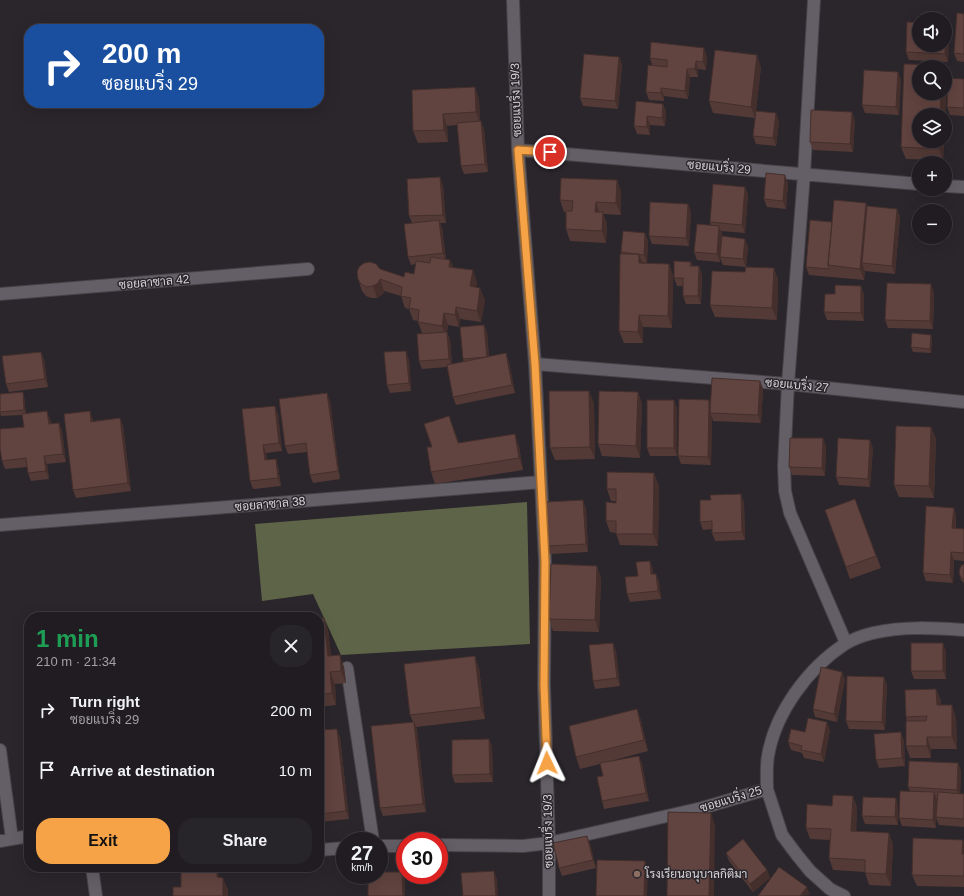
<!DOCTYPE html>
<html lang="en">
<head>
<meta charset="utf-8">
<style>
	:root { --surface:#201c21; --page:#28252a; --text:#f1f3f6; --muted:#a2a1a5; --line:#3d3a3f; --accent:#f6a246 }
	body { margin:0; font-family:Helvetica,Sarabun,sans-serif; background:var(--page); color:var(--text); height:100vh; display:flex; flex-direction:column; font-size:15px; white-space:nowrap }
	* { box-sizing:border-box; margin:0 }
	p { font-size:13px; color:var(--muted) }
	.icon { flex:none; width:22px; height:22px; fill:none; stroke:currentColor; stroke-width:2; stroke-linecap:round; stroke-linejoin:round }
	.map { position:relative; flex:1; overflow:hidden }
	.drawer { position:absolute; left:24px; top:612px; width:300px; height:260px; display:flex; flex-direction:column; background:var(--surface); border-radius:16px; box-shadow:0 4px 16px #0002,0 0 0 1px var(--line) }
	.drawer>* { flex:none }
	.hud { position:absolute; left:24px; top:24px; width:300px; height:84px; border-radius:16px; box-shadow:0 4px 16px #0002,0 0 0 1px var(--line); background:#1a4fa0; color:#fff; overflow:hidden }
	.controls { position:absolute; left:912px; top:12px; display:grid; gap:8px }
	.controls a { display:grid; place-items:center; width:40px; height:40px; border-radius:50%; background:var(--surface); box-shadow:0 4px 16px #0002,0 0 0 1px var(--line); font-size:20px }
	.speed { position:absolute; left:336px; top:832px; display:flex; gap:8px; font-size:20px; font-weight:700; text-align:center }
	.speed>* { display:grid; place-content:center; width:52px; height:52px; border-radius:50%; background:var(--surface); box-shadow:0 4px 16px #0002,0 0 0 1px var(--line); line-height:1 }
	.speed small { font-size:10px; font-weight:400 }
	.speed .limit { border:6px solid #d22; background:#fff; color:#111 }
	.pin { position:absolute; display:grid; place-items:center; width:34px; height:34px; color:#fff; margin:-17px; border:2px solid #fff; border-radius:50%; box-shadow:0 1px 4px #0007 }
	.me { position:absolute; width:44px; margin:-22px; rotate:358deg; stroke-linejoin:round; filter:drop-shadow(0 0 3px #0008) }
	.turn { display:flex; align-items:center; gap:14px; height:84px; padding:0 12px; font-size:18px }
	.turn .icon { width:52px; height:52px; stroke-width:2.5 }
	.turn b { display:block; font-size:28px; line-height:34px }
	.round { display:grid; place-items:center; flex:none; width:42px; height:42px; border-radius:16px; background:var(--page) }
	.summary { display:flex; align-items:center; justify-content:space-between; height:68px; padding:0 12px }
	h1 { font-size:24px; font-weight:600; line-height:30px; color:#1e9e55 }
	.action { display:flex; gap:8px; margin-top:auto; padding:8px 12px }
	.action a { flex:1; height:46px; border-radius:16px; background:var(--accent); color:#111; font-size:16px; font-weight:600; line-height:46px; text-align:center }
	.action a+a { background:var(--page); color:var(--text) }
	ul { padding:0; list-style:none }
	li { display:flex; align-items:center; gap:12px; height:60px; padding:0 12px }
	li div { flex:1 }
	li b { display:block; font-size:15px }
	li em { font-style:normal }
	.map>svg:first-child { display:block }
	.forest { fill:#5e6448 }
	.lines { fill:none; stroke-linecap:round; stroke-linejoin:round }
	.minor-casing { stroke:#464247; stroke-width:14 }
	.minor { stroke:#645f66; stroke-width:12 }
	.wall { fill:#533a36 }
	.shaded-wall { fill:#442f2c }
	.building { fill:#61433f; stroke:#442f2c }
	.route-casing { stroke:#a0692e; stroke-width:10 }
	.route { stroke:#f6a246; stroke-width:7 }
	.education-dot { fill:#8d6e63; stroke:#2a262c; stroke-width:1.5 }
	.labels { text-anchor:middle; dominant-baseline:central; stroke-width:3; stroke-linejoin:round; paint-order:stroke }
	.street-label { font-size:12px; fill:#d8d5d9; stroke:#2a262c }
	.poi-label { font-size:12px; fill:#d8d5d9; stroke:#2a262c; text-anchor:start }
</style>
</head>
<body>
<div class="map">
<svg width="964" height="896" viewBox="0 0 964 896">
	<rect width="100%" height="100%" fill="#2a262c"/>
	<path class="forest" d="M527,502l3,142 -189,11 -28,-61 -51,7 -7,-77z"/>
	<g class="lines">
		<g class="minor-casing">
			<path id="minor" d="M513,0l5,150 17,214 10,197 -1,124 5,158v53
				M814,0l-10,174 -16,210 -4,82 1,25 5,22 56,130
				M518,150l401,34
				M945,186l19,1
				M0,294l308,-25
				M535,364l253,20 176,18
				M0,525l541,-43
				M347,668l26,173
				M0,750l12,89
				M767,789l15,46 15,20 13,16 20,18 14,7
				M0,841l29,-5
				M439,845l84,1 26,-3 153,-35 65,-19c0,-10 -1,-22 1,-33 7,-43 40,-88 77,-112 8,-5 20,-9 28,-11 30,-7 61,-5 91,-3
				M379,846h26
				M319,850l26,-2
				M92,867l4,29"/>
		</g>
		<use href="#minor" class="minor"/>
	</g>
	<path class="wall" d="M964,14v48l-7,-1 -3,-8z
		M949,32l-1,30 -39,-2 -3,-8z
		M707,56l-1,14 -8,-1v8h-8l-2,22 -24,-3v5l-15,-1 -3,-8 6,-27 -2,-7z
		M619,57l3,8 -4,44 -35,-3 -3,-8z
		M761,67l-5,44 23,10 -3,25 -20,-2 -3,-8 2,-18 -42,-5 -4,-12z
		M898,72l3,8 -2,35 -34,-2 -3,-8z
		M947,77l-4,83 -37,-1 -5,-12z
		M964,79v37l-14,-1 -3,-8z
		M412,90l67,9 1,22 4,8 4,43 -24,2 -3,-8 -4,-41 -10,1 1,16 -30,1 -5,-12z
		M663,104l3,8 -1,14 -15,-1v10l-13,-1 -3,-8z
		M855,120l-2,32 -40,-2 -3,-8z
		M617,180l4,12v23l-18,-1 4,10 -1,19 -36,-2 -4,-12v-17h-2l-4,-12z
		M788,183l-2,26 -19,-2 -3,-8z
		M443,185l3,38h-6l2,5 4,31 4,1 3,7 24,15 -1,5 9,13 -4,22 -21,-3 -1,8 -11,-2 -1,7 3,8 2,24 12,-2 -1,-3 21,-34 3,8 2,24 17,-4 3,9 6,31 -59,12 -3,-8 -6,-30 -25,2 -3,-8 3,-28 -4,-11v-1l-5,-1 -4,-11 -4,-1 -4,-12 -17,-5 -1,3 -6,4h-6l-5,-2 -4,-5 -4,-12 22,-10 24,8 10,-3 2,-10 -5,1 -3,-8 4,-34 -3,-7z
		M745,187l3,8 -3,38 -24,-2 1,3v2l23,3 3,8 -2,20 28,1 4,12 -1,40 -62,-3 -5,-12 35,-33 1,-5 -23,-2 -3,-7v4l-23,-2 -3,-8 17,-27 -1,-3z
		M866,203l1,3 30,3 3,8 -5,57 -30,-3 -1,9 -55,-5 -3,-8 26,-45z
		M688,204l3,8 -2,34 -37,-2 -3,-8z
		M645,233l3,8 -1,22 -5,-1 1,1 26,1 4,12 -1,52 -29,-1v16h-19l-5,-12 3,-77 -1,-2z
		M691,262l1,4 10,8 -1,30h-15l-3,-8v-10h-6l-3,-8z
		M934,292l-1,37 -45,-1 -3,-8z
		M835,294h29v27l-37,-1 -3,-8z
		M932,339l-1,14 -18,-1 -2,-5z
		M41,352l3,8 4,27 -39,5 -3,-8z
		M409,359l2,32 -21,2 -3,-8z
		M760,381l3,8 -2,34 -48,-2 -1,-4 -1,48 -30,-1 -3,-8 32,-52z
		M638,392l4,12 -2,54 -38,-2 -4,-12z
		M24,396l2,18 24,5 1,5 8,-1 3,8 4,31 -19,2 2,15 -18,2 -3,-8 -1,-6 -22,2 -3,-8 22,-34 -2,-12 -21,1 -1,-4z
		M330,401l10,78 -27,4 -3,-8 -3,-23 -19,2 -3,-8z
		M594,403l1,56 -40,1 -5,-12z
		M677,408v48h-27l-3,-8z
		M242,409l36,5 4,37 -16,2 1,7 9,-1 2,8 3,19 -28,3 -3,-8z
		M90,411l3,10 27,-3 3,8 8,65 -55,7 -3,-8z
		M449,416l10,27 60,3 4,24 -88,14 -4,-12 1,-25z
		M931,427l5,12 -2,59 -35,-1 -5,-12z
		M826,446l-1,30 -33,-1 -3,-8z
		M873,448l-3,39 -31,-2 -3,-8z
		M659,485l-1,61 -38,-1 -4,-12 -6,-1 -4,-11 10,-18v-2h-5l-4,-12z
		M855,499l26,69 -31,11 -25,-69z
		M744,502l1,38 -30,1 -3,-8v-4l-9,1 -3,-8z
		M586,508l2,44 -38,2 -3,-8z
		M954,508l2,8v12l8,1v32l-10,-1 -1,23 -27,-2 -3,-8z
		M964,564v19l-3,-3 -1,-4z
		M653,569v5h3l3,8 2,17 -31,3 -3,-8 11,-18z
		M601,578l-2,54 -46,-1 -4,-12z
		M324,618l4,12 3,26 13,11 2,16 -11,1 1,21 -17,2v-88z
		M616,651l4,35 -25,3 -2,-8z
		M946,651v28h-32l-3,-8z
		M479,668l6,51 -69,8 1,3 9,82 -43,4 -3,-8 33,-86 -3,-7z
		M842,672l3,8 -8,42 -22,-5 -2,-8z
		M884,677l3,8 -2,45 -36,-1 -3,-8z
		M936,689l5,12v4l15,12 1,32h-26v9h-21l-4,-12 1,-25 -1,-4z
		M637,709l4,12 7,30 -45,12 36,-7 3,8 7,37 -45,8 -2,-8 1,-25 -3,-12 -20,5 -4,-12z
		M319,730l21,7 9,82 -30,3z
		M830,730l-6,32 -20,-4 -2,-5 -11,-3 -3,-8 17,-10z
		M489,739l3,8 1,35 -38,1 -3,-8z
		M904,740l1,26 -26,2 -3,-8z
		M958,763l3,8 -1,23h4v33l-25,-2 -3,-7v10l-34,-2 -3,-8 11,-27 -2,-4z
		M853,796l4,12 -1,23 33,2 4,12 -2,41 -22,-1 -4,-13 -32,-2 -4,-12 1,-18 -20,-1 -4,-11 26,-22z
		M896,798l2,8v19l-33,-1 -3,-8z
		M964,843v44l-47,-1 -5,-11z
		M590,844l6,24 -34,8 -3,-8z
		M726,853l41,17 3,8 -17,14 -24,-31z"/>
	<path class="shaded-wall" d="M946,24l3,8 -1,30 -3,-8z
		M704,48l3,8 -1,14 -3,-8z
		M757,55l4,12 -6,51 -4,-11z
		M619,57l3,8 -4,44 -3,-8z
		M696,61l2,8v8l-3,-8z
		M687,69l3,8 -2,22 -3,-8z
		M898,72l3,8 -2,35 -3,-8z
		M945,73l2,4 -2,40v-2h-5l1,-22h4z
		M475,87l4,12 1,25 -4,-12z
		M661,88l3,8v5l-3,-8z
		M663,104l3,8 -1,14 -3,-8z
		M852,112l3,8 -2,32 -3,-8z
		M776,113l3,8 -3,25 -3,-8z
		M443,114l4,12 1,16 -4,-12z
		M647,116l3,9v10l-3,-8z
		M481,121l3,8 4,43 -3,-8z
		M939,141h5l-1,19 -4,-11z
		M785,175l3,8 -2,26 -3,-8z
		M440,177l3,8 3,38 -3,-8z
		M617,180l4,12v23l-5,-12z
		M745,187l3,8 -3,38 -3,-8z
		M596,202l4,12 -5,-2z
		M866,203l4,11 -8,49 3,8 -1,9 -4,-11z
		M688,204l3,8 -2,34 -3,-8z
		M897,209l3,8 -5,57 -3,-8z
		M603,212l4,12 -1,19 -4,-12z
		M439,220l3,8 4,33 -3,-8z
		M719,226l3,8 -2,28 -3,-8z
		M645,233l3,8 -1,22 -3,-8z
		M745,239l3,8 -2,20 -3,-8z
		M639,254l5,12 -5,-3z
		M450,260l4,12 -5,-5z
		M669,264l4,12 -1,52 -4,-12z
		M699,266l3,8 -1,30 -3,-8z
		M774,268l4,12 -1,40 -5,-12z
		M473,270l4,12 -2,16 -5,-12z
		M380,279l4,12 -1,3 -6,4 -4,-12z
		M931,284l3,8 -1,37 -3,-8z
		M861,286l3,8v27l-3,-8z
		M480,288l5,12 -4,22 -4,-11z
		M456,307l4,12 -1,8 -4,-12z
		M444,313l4,12 -2,12 -4,-11z
		M639,315l4,12v16l-5,-11z
		M484,325l3,8 3,32 -3,-8z
		M447,332l3,8 2,27 -3,-8z
		M931,335l1,4 -1,14 -1,-4z
		M406,351l3,8 2,32 -2,-8z
		M41,352l3,8 4,27 -3,-8z
		M506,353l3,9 6,31 -3,-8z
		M760,381l3,8 -2,34 -3,-8z
		M589,391l5,12 1,56 -5,-12z
		M23,392l1,4 2,19 -2,-5z
		M638,392l4,12 -2,54 -4,-12z
		M327,393l3,8 10,78 -2,-8z
		M674,400l3,8v48l-3,-8z
		M709,400l3,8 -2,5 2,4 -1,48 -3,-8z
		M275,406l3,8 4,37 -3,-8z
		M47,411l3,8 2,13 -3,-8z
		M90,411l2,8 2,11 -3,-8z
		M120,418l3,8 8,65 -3,-8z
		M59,423l3,8 4,31 -3,-8z
		M931,427l5,12 -2,59 -5,-12z
		M515,434l4,12 4,24 -4,-12z
		M823,438l3,8 -1,30 -3,-8z
		M870,440l3,8 -3,39 -2,-8z
		M263,445l3,8 2,15 -3,-8z
		M44,456l3,8 2,15 -3,-8z
		M276,459l2,8 3,19 -3,-8z
		M654,473l5,12 -1,61 -5,-12z
		M741,494l3,8 1,38 -3,-8z
		M583,500l3,8 2,44 -2,-8z
		M954,508l2,8 -1,20 -3,-8z
		M951,552l3,8 -1,23 -3,-8z
		M650,561l3,8 1,13 -3,-8z
		M597,566l4,12 -2,54 -4,-12z
		M656,574l3,8 2,17 -3,-8z
		M324,618l4,12 5,38 -5,-12z
		M613,643l3,8 4,35 -3,-8z
		M943,643l3,8v28l-3,-8z
		M340,655l4,12 2,16 -5,-12z
		M475,656l4,12 6,51 -4,-12z
		M330,672l5,12 1,21 -4,-12z
		M842,672l3,8 -8,42 -3,-8z
		M884,677l3,8 -2,45 -3,-8z
		M936,689l5,12v16l-4,-12z
		M952,705l4,12 1,32 -5,-12z
		M637,709l4,12 7,30 -4,-11z
		M414,722l3,8 9,82 -3,-8z
		M827,722l3,8 -6,32 -3,-8z
		M337,729l3,8 9,82 -3,-8z
		M901,732l3,8 1,26 -3,-8z
		M927,737l4,12v9l-4,-12z
		M489,739l3,8 1,35 -3,-8z
		M639,756l3,8 7,37 -3,-8z
		M958,763l3,8 -1,27 -3,-8z
		M934,792l3,8 -1,28 -3,-8z
		M853,796l4,12 -1,34 -5,-11z
		M896,798l2,8v19l-3,-8z
		M711,813l4,12 -1,71h-5z
		M889,833l4,12 -2,41 -5,-12z
		M587,836l3,8 6,24 -3,-8z
		M963,840l1,3v16l-2,-5z
		M645,861l3,8 -1,27h-3z
		M217,870l4,12 -4,-5z
		M767,870l3,8 -17,14 -3,-8z
		M494,871l3,8 1,17h-2z
		M402,872l3,8v16h-2z
		M223,878l5,11v7h-5z
		M807,887l3,8 -10,1z"/>
	<path class="building" d="M957,13l7,1v40l-10,-1z
		M907,22l12,1v22h26v-21h1l-1,30 -39,-2z
		M651,42l53,6 -1,14 -7,-1 -1,8h-8l-2,22 -24,-3v5l-15,-1 2,-27 19,2v-7l-17,-2z
		M715,50l42,5 -6,52 -42,-6z
		M584,54l35,3 -4,44 -35,-3z
		M904,64l38,1v2h-23v26h22l-1,22h-21v26h20v8l-38,-2z
		M864,70l34,2 -2,35 -34,-2z
		M948,78l16,1v29l-17,-1z
		M475,87l1,25 -33,2 1,16 -31,1 -1,-41z
		M636,101l27,3 -1,14 -15,-2v11l-13,-1z
		M811,110l41,2 -2,32 -40,-2z
		M756,111l20,2 -3,25 -20,-2z
		M481,121l4,43 -24,2 -4,-43z
		M766,173l19,2 -2,26 -19,-2z
		M440,177l3,38 -34,1 -2,-37z
		M561,178l56,2 -1,23 -20,-1 -1,10h8l-1,19 -36,-2v-18h6l1,-10 -13,-1z
		M713,184l32,3 -3,38 -32,-3z
		M834,200l32,3 -6,66 -32,-4z
		M650,202l38,2 -2,34 -37,-2z
		M867,206l30,3 -5,57 -30,-3z
		M439,220l4,33 -35,4 -4,-33z
		M810,220l22,2 -4,43 1,4 -23,-2z
		M697,224l22,2 -2,28 -23,-2z
		M623,231l22,2 -1,22 -23,-3z
		M722,236l23,3 -2,20 -23,-2z
		M620,254h19v9l30,1 -1,52 -29,-1 -1,17 -19,-1z
		M431,257l19,3 -1,7 24,3 -3,16 10,2 -3,23 -21,-4 -1,8 -11,-2 -2,13 -24,-4 1,-12 -10,-2 2,-10 -10,-2 1,-9 -22,-8 -2,4 -5,3 -6,1 -6,-3 -3,-5 -1,-7 2,-5 5,-4 6,-1 6,2 4,5 24,8 1,-5 9,2 2,-13 14,2z
		M674,261l17,1 -1,4h9l-1,30h-15v-18h-9z
		M746,267l28,1 -2,40 -62,-3 2,-34 33,1z
		M887,283l44,1 -1,37 -45,-1z
		M835,285l26,1v27l-37,-1 1,-18h10z
		M484,325l3,32 -24,2 -3,-32z
		M447,332l2,27 -30,2 -2,-27z
		M912,333l19,2 -1,14 -19,-2z
		M406,351l3,32 -22,2 -3,-33z
		M41,352l4,27 -39,5 -4,-28z
		M506,353l6,32 -59,12 -6,-32z
		M712,378l48,3 -2,34 -48,-2z
		M549,391h40l1,56 -40,1z
		M599,391l39,1 -2,54 -38,-2z
		M23,392l1,18 -24,2v-18z
		M327,393l11,78 -28,4 -4,-32 -21,3 -6,-47z
		M679,399l30,1 -1,57 -30,-1z
		M647,400h27v48h-27z
		M275,406l4,37 -16,2 2,15 11,-1 2,19 -28,3 -8,-72z
		M47,411l2,13 10,-1 4,31 -19,2 2,15 -18,2 -2,-15 -24,3 -2,-13v-19l24,-2 -2,-13z
		M90,411l1,11 29,-4 8,65 -55,7 -9,-76z
		M449,416l9,27 57,-9 4,24 -88,14 -4,-25h5l-8,-23z
		M896,426l35,1 -2,59 -35,-1z
		M790,438h33l-1,30 -33,-1z
		M838,438l32,2 -2,39 -32,-2z
		M607,472l47,1 -1,61h-37v-13h-10v-19l10,1v-14h-9z
		M741,494l1,38 -30,1v-12l-12,1v-22h11l-1,-5z
		M855,499l21,57 -30,11 -21,-57z
		M583,500l3,44 -39,2 -2,-44z
		M926,506l28,2 -2,20 12,1v24l-13,-1 -1,23 -27,-2z
		M650,561l1,13h5l2,17 -31,3 -2,-17 13,-1 -2,-14z
		M551,564l46,2 -2,54 -46,-1z
		M964,564v16l-4,-4 -1,-5 2,-5z
		M324,618l4,38 12,-1 1,16 -11,1 2,21 -13,2v-76z
		M613,643l4,35 -24,3 -4,-36z
		M911,643h32v28h-32z
		M475,656l6,51 -71,8 -6,-51z
		M821,667l21,5 -8,42 -21,-5z
		M847,676l37,1 -2,45 -36,-1z
		M936,689l1,16h15v32h-25v9h-21v-25h20l1,-5 -21,1 -1,-27z
		M637,709l7,31 -68,17 -7,-31z
		M808,718l19,4 -6,32 -20,-4 1,-4 -14,-4 3,-13 14,3z
		M414,722l9,82 -43,4 -9,-82z
		M337,729l9,82 -27,3v-84z
		M901,732l1,26 -26,2 -2,-26z
		M489,739l1,35 -38,1v-35z
		M639,756l7,37 -44,8 -5,-24 6,-1 -3,-13z
		M909,761l49,2 -1,27 -49,-3z
		M900,791l34,1 -1,28 -34,-2z
		M938,792l26,2v25l-28,-2z
		M833,795l20,1 -2,35 38,2 -3,41 -21,-1v-13l-36,-2 2,-29 -25,-1 1,-24 25,2z
		M863,797l33,1 -1,19 -33,-1z
		M668,812l43,1 -2,83h-42z
		M587,836l6,24 -34,8 -6,-25z
		M913,838l50,2 -1,14h2v22l-52,-1z
		M743,839l24,31 -17,14 -24,-31z
		M597,860l48,1 -1,35h-48z
		M779,867l28,20 -7,9h-42z
		M181,870h36v7l6,1v18h-50v-9h8z
		M494,871l2,25h-33l-2,-23z
		M379,872h23l1,24h-35v-21h11z"/>
	<g class="lines">
		<g class="route-casing">
			<path id="route" d="M547,763l-3,-78 1,-124 -10,-197 -17,-214 32,2"/>
		</g>
		<use href="#route" class="route"/>
	</g>
	<circle class="education-dot" cx="637" cy="874" r="4"/>
	<g class="labels">
		<g class="street-label">
			<text transform="translate(516 100) rotate(-92)">ซอยแบริ่ง 19/3</text>
			<text transform="translate(719 167) rotate(5)">ซอยแบริ่ง 29</text>
			<text transform="translate(154 282) rotate(-5)">ซอยลาซาล 42</text>
			<text transform="translate(797 385) rotate(5)">ซอยแบริ่ง 27</text>
			<text transform="translate(270 504) rotate(-5)">ซอยลาซาล 38</text>
			<text transform="translate(731 799) rotate(-17)">ซอยแบริ่ง 25</text>
			<text transform="translate(548 831) rotate(-91)">ซอยแบริ่ง 19/3</text>
		</g>
		<g class="poi-label">
			<text x="645" y="874">โรงเรียนอนุบาลกิติมา</text>
		</g>
	</g>
</svg>
<div class="controls">
<a><svg class="icon" aria-label="sound" viewBox="0 0 24 24"><path d="M4 9h4l5-4v14l-5-4H4zM17 9q2 3 0 6"/></svg></a>
<a><svg class="icon" aria-label="search" viewBox="0 0 24 24"><circle cx="10" cy="10" r="6"/><path d="M15 15l6 6"/></svg></a>
<a><svg class="icon" aria-label="layers" viewBox="0 0 24 24"><path d="M12 4l9 5-9 5-9-5zM3 14l9 5 9-5"/></svg></a>
<a>+</a>
<a>−</a>
</div>
<div class="speed"><div>27<small>km/h</small></div><div class="limit">30</div></div>
<div class="pin" style="left:550px;top:152px;background:#d93025"><svg class="icon" aria-label="arrive" viewBox="0 0 24 24"><path d="M6 21V4h12l-3 4 3 4H6"/></svg></div>
<svg class="me" style="left:547px;top:763px" viewBox="-20 -20 40 40"><path d="M0-17L14 15 0 8-14 15z" fill="#f6a246" stroke="#fff" stroke-width="4"/></svg>
<div class="hud">
<div class="turn"><svg class="icon" aria-label="right" viewBox="0 0 24 24"><path d="M7 20v-9h11M14 6l5 5-5 5"/></svg><div><b>200 m</b>ซอยแบริ่ง 29</div></div>
</div>
<section class="drawer">
<div class="summary"><div><h1>1 min</h1><p>210 m · 21:34</p></div><a class="round"><svg class="icon" aria-label="close" viewBox="0 0 24 24"><path d="M6 6l12 12M18 6L6 18"/></svg></a></div>
<ul>
<li><svg class="icon" aria-label="right" viewBox="0 0 24 24"><path d="M7 20v-9h11M14 6l5 5-5 5"/></svg><div><b>Turn right</b><p>ซอยแบริ่ง 29</p></div><em>200 m</em></li>
<li><svg class="icon" aria-label="arrive" viewBox="0 0 24 24"><path d="M6 21V4h12l-3 4 3 4H6"/></svg><div><b>Arrive at destination</b></div><em>10 m</em></li>
</ul>
<div class="action"><a>Exit</a><a>Share</a></div>
</section>
</div>
</body>
</html>
